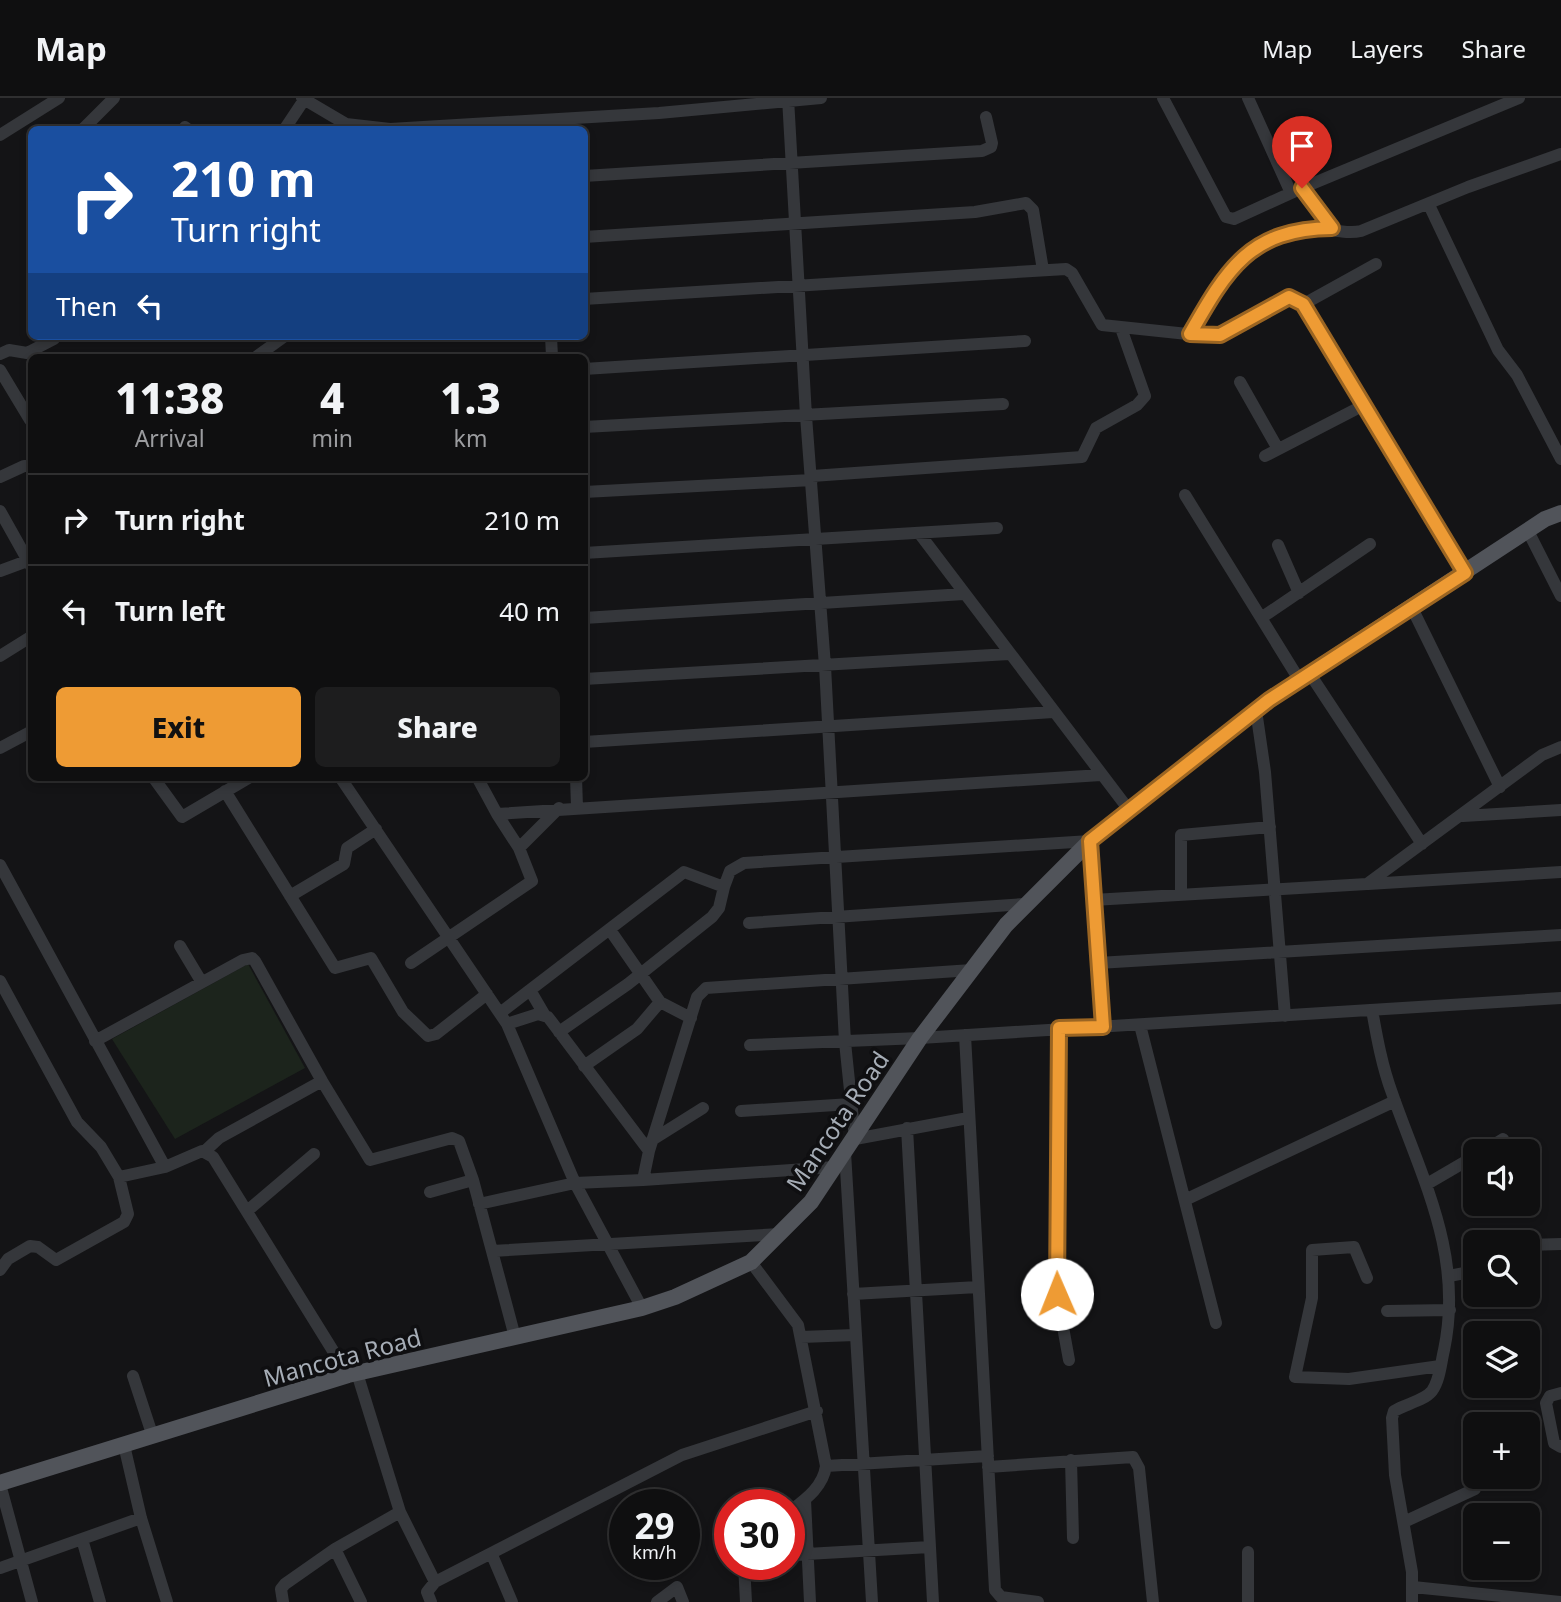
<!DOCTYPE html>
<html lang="en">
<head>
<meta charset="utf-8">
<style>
	:root { --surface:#0f0f10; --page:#1d1d1e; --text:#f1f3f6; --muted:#9b9c9f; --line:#2f2f30; --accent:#ee9b34 }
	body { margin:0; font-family:"Noto Sans",sans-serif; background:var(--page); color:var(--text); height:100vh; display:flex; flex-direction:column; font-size:26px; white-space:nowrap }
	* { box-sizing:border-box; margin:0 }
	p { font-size:23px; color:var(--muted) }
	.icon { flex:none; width:38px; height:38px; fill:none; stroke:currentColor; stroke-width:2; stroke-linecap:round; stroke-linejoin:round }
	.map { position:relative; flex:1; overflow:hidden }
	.side { position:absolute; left:28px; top:256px; width:560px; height:427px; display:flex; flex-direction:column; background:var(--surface); border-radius:10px; box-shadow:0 4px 10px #0003,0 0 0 2px var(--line) }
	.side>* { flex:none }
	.guide { position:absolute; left:28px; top:28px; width:560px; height:214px; border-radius:10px; box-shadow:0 4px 10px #0003,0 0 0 2px var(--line); background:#1a4fa0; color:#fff; overflow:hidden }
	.tools { position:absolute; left:1463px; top:1041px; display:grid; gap:14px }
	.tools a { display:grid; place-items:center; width:77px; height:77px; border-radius:10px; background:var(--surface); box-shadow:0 4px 10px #0003,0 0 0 2px var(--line); font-size:35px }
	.speed { position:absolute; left:609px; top:1391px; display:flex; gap:14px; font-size:35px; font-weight:700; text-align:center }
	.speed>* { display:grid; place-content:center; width:91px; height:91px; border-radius:50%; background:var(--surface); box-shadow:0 4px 10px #0003,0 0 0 2px var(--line); line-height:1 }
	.speed small { font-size:18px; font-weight:400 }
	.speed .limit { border:10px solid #d22; background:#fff; color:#111 }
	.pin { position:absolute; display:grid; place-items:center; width:60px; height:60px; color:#fff; margin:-72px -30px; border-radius:50% 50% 50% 0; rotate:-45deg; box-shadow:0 0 7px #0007 }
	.pin .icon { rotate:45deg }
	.me { position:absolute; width:77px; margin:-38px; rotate:359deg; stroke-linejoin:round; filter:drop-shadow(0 0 5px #0008) }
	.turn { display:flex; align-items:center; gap:24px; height:147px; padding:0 28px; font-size:32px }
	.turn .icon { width:91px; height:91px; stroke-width:2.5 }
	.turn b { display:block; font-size:49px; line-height:60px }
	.then { display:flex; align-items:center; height:66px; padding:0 28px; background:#0003; gap:14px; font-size:26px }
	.eta { display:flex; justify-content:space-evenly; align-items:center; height:119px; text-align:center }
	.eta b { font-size:42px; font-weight:800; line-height:49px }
	.action { display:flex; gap:14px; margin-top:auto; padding:14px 28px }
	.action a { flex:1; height:80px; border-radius:10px; background:var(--accent); color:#111; font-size:28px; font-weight:800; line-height:80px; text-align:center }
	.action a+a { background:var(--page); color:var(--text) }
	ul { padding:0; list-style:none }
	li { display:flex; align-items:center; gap:21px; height:91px; padding:0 28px; border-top:2px solid var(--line) }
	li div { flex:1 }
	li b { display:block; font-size:26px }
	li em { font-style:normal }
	header { display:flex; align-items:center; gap:42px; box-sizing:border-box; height:98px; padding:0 35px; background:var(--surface); border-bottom:2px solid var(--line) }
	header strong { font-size:33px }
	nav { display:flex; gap:38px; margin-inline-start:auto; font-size:24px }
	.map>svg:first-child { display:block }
	.green { fill:#1c241c }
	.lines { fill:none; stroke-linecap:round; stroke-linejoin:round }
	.minor { stroke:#35373b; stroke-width:12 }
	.major { stroke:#51545a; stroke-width:16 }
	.route-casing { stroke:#9b6522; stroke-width:18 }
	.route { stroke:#ee9b34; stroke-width:12 }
	.labels { text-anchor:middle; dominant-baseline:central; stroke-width:7; stroke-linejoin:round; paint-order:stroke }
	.street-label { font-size:24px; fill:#a6adb6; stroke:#0f0f11 }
</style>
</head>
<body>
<header>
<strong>Map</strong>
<nav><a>Map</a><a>Layers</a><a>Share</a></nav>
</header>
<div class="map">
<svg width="1561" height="1504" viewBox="0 0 1561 1504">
	<rect width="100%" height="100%" fill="#141416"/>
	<path class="green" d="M248,866l57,104 -130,71 -63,-100z"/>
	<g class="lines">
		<path class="minor" d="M302,0l44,26 44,5 269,-16 162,-15
			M788,0l18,318 19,250 20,376 10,97 113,-21
			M1163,0l63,119 8,2 68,-31
			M1248,0l43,95
			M185,29l4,3
			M82,32l32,-32
			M284,32l20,-30
			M0,37l59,-37
			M584,78l398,-25 9,-4 1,-4 -6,-26
			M1429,107l69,145 19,25 44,84
			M1332,130l-30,-40 217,-90
			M584,139l391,-25 51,-9 7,7 10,60
			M584,201l482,-30 6,4 30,52 114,12 68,-38 10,-1 8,7 163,268
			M1302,207l74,-41
			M1190,236c27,-47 58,-102 118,-106 19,-1 36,7 53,3l107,-44 93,-33
			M551,238l1,21
			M0,256l9,-4 18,3 27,-14
			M256,259l29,-21
			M584,271l441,-28
			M0,272l30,50
			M1240,284l38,67
			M584,329l419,-23
			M1265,358l99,-51
			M812,378l270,-19 14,-29 41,-23 8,-9 -24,-68
			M0,379l24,-11h8
			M584,394l228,-12
			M1185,397l115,186
			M0,413l32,57
			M1528,433l33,65
			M919,435l210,277
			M1278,447l21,48
			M584,455l413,-25
			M0,473l27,-10
			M1412,510l88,179
			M584,520l380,-24
			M1261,520l109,-74
			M0,558l32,-20
			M1310,576l112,170
			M584,581l425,-25
			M1256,612l9,62 20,244
			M584,644l469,-30
			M0,650l32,-17
			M153,679l29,40 68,-40
			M340,679l167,247 68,159 67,125
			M477,679l20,37 604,-39
			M576,679l1,30
			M225,693l110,177 36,-10 32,54 25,24 8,-2 51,-40
			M1463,718l98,-6
			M519,750l40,-40
			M0,767l165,302
			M1368,786l193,-12
			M1181,797v-60l89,-8
			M290,798l54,-32 3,-16 29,-19
			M1093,802l274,-16 175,-129 19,-8
			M749,825l275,-19
			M180,848l21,35
			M411,865l121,-82 -13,-33 -22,-34
			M1098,865l463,-28
			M0,883l77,141 24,25 18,30 46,-10 37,-16 11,6 135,218
			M530,892l14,24
			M660,904l31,16
			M1372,912c5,28 10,56 20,83 30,86 72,162 52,257 -3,12 -4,30 -12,41 -8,10 -27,13 -38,20l-2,7 3,57 17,97v30
			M500,915l184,-141 40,15 6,-16 14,-8 346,-22 13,186
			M507,926l31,-10 10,3 101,134
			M1140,927l76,298
			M1059,930l-2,266 12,66
			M559,934l69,-48 84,-67 7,-9 5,-21
			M965,937l30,555 6,7 37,5
			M95,943l148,-81 9,-2 3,3 67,120 -103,57 -14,13
			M750,947l170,-7 641,-40
			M584,968l53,-37 23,-27 -50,-72
			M322,983l48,79 82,-22 7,3 14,39 42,157
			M741,1013l110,-7
			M907,1030l26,474
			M652,1042l51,-32
			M845,1054l27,450
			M1482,1054l21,-13
			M643,1082l192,-13
			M1427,1086l48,-28
			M430,1094l43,-12
			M1187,1101l208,-98
			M479,1106l96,-21 68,-3 6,-29 48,-154 9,-9 266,-18
			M247,1113l67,-57
			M1528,1147l33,-1
			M492,1153l288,-17
			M751,1164l47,63 28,141 162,-10
			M0,1172l8,-11 22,-13 8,1 18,13 68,-38 4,-8 -9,-37
			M1449,1178l26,-5
			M1367,1180l-13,-31 -42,3v48l-17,79 54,2 91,-13
			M853,1196l125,-7
			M1387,1213l63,-1
			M801,1239l54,-2
			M357,1275l43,139 35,70
			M133,1278l20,61
			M1561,1295l-11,3 -4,7 8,40 7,4
			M124,1347l17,73 26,84
			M1071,1362l2,78
			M988,1369l145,-10 6,11 14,134
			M0,1386l32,118
			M805,1402l5,102
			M789,1414c17,-13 34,-25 37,-46
			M1404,1424l71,-33
			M82,1441l18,63
			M335,1451l26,53
			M492,1457l20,47
			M789,1457l141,-8
			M744,1466l2,38
			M0,1470l141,-50
			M1413,1489l148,15
			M283,1504l-2,-13 4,-5 50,-35 65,-37
			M431,1504l-4,-10 8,-10 247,-127 135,-44
			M657,1504l20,-15 6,15
			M1248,1504v-50"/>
		<path class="major" d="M0,1385l348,-108 294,-67 33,-11 76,-35 60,-60 109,-164 86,-113 84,-84 179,-141 276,-181 16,-6"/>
	</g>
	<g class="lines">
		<g class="route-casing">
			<path id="route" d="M1057,1196l2,-266 44,-1 -13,-186 179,-141 196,-127 -162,-269 -14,-7 -69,38 -30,-1c37,-65 60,-105 142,-106l-30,-40"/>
		</g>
		<use href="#route" class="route"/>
	</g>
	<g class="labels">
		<g class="street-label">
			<text transform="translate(837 1023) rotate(-56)">Mancota Road</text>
			<text transform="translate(342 1259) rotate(-15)">Mancota Road</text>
		</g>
	</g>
</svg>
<div class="tools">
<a><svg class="icon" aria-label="sound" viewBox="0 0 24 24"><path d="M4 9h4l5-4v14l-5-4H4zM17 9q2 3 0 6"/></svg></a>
<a><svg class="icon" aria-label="search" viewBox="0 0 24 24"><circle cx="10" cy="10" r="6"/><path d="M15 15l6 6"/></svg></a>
<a><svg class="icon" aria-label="layers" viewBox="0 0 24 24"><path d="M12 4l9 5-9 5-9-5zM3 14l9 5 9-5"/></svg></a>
<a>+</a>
<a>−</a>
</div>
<div class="speed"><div>29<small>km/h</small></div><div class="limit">30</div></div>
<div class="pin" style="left:1302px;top:90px;background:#d93025"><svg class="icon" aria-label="arrive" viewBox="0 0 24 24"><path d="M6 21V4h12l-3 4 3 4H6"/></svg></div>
<svg class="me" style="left:1057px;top:1196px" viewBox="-20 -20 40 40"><circle r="19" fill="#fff"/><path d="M0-13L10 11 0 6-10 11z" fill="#ee9b34"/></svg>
<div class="guide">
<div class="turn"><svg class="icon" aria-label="right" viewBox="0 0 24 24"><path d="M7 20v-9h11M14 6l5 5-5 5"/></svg><div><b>210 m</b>Turn right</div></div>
<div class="then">Then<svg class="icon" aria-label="left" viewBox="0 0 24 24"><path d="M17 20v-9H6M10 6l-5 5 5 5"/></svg></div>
</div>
<section class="side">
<div class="eta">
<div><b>11:38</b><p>Arrival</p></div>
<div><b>4</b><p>min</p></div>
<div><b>1.3</b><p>km</p></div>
</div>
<ul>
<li><svg class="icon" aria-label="right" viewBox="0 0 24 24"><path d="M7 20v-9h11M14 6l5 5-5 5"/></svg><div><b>Turn right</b></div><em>210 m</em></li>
<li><svg class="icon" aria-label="left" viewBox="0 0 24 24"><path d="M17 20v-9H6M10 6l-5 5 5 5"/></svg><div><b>Turn left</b></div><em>40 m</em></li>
</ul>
<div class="action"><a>Exit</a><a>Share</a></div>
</section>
</div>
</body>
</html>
